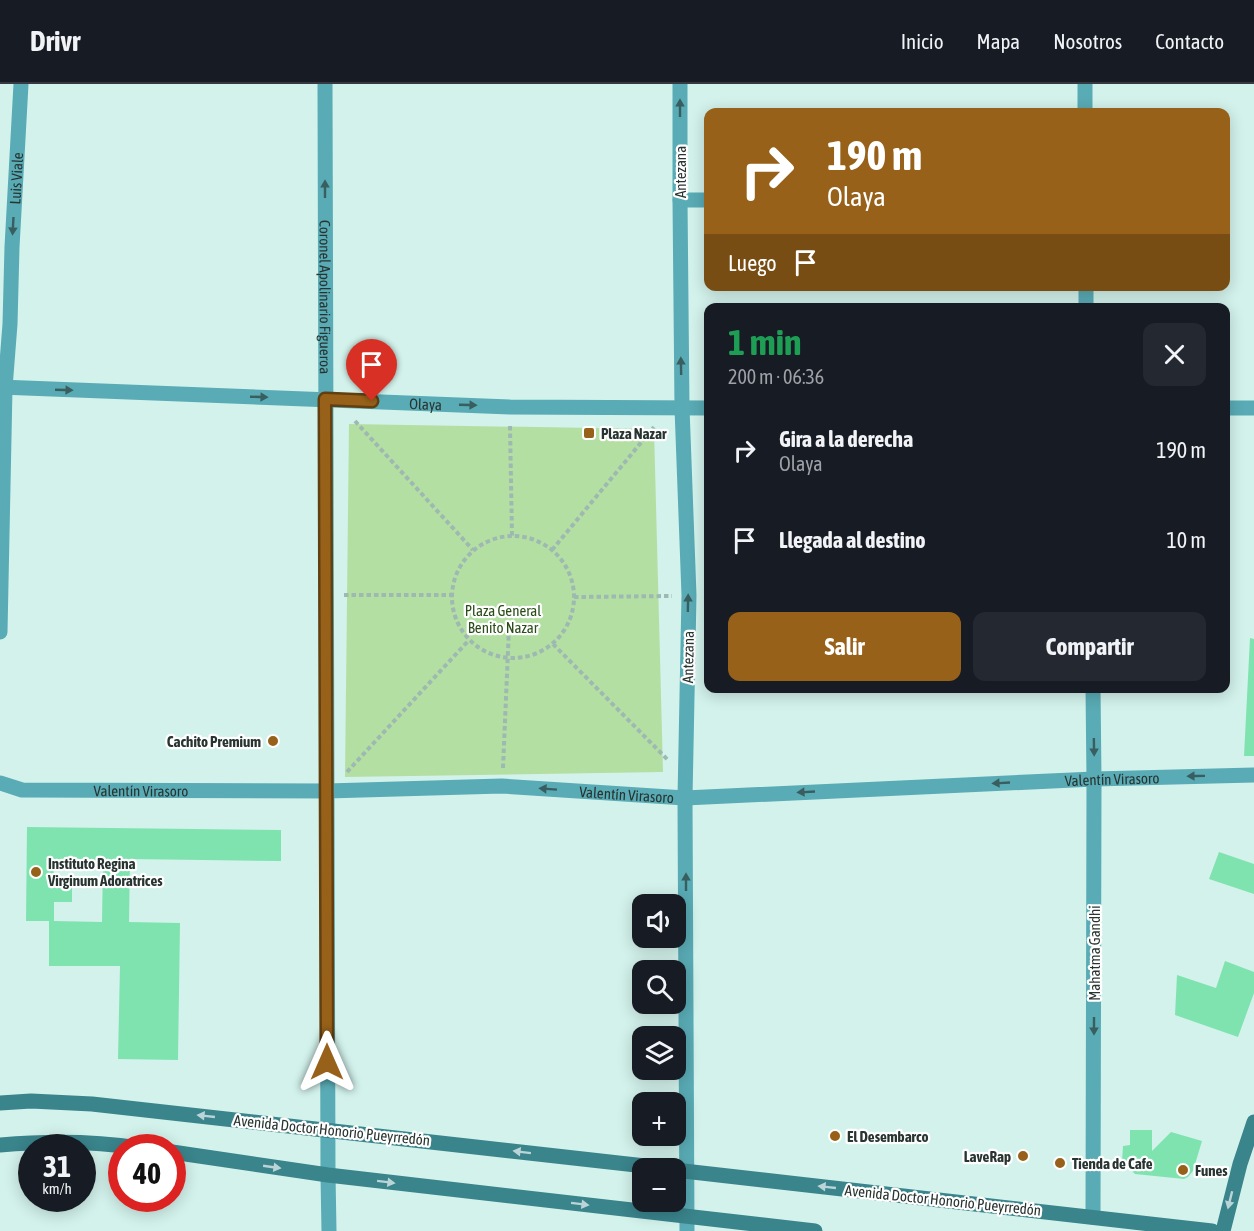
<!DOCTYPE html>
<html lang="es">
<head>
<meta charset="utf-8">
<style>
	:root { --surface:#171b24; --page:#242831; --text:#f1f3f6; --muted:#9ea1a6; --line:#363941; --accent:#976119 }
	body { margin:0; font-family:"Asap Condensed",sans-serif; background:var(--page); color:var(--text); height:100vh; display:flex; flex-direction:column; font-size:22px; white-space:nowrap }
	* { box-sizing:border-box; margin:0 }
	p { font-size:20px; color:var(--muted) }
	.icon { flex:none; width:33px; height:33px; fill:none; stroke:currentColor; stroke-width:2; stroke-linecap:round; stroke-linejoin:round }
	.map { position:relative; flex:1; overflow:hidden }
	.sheet { position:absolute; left:704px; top:219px; width:526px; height:390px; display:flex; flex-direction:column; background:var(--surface); border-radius:12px; box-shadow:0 3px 15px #0003 }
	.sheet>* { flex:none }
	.banner { position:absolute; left:704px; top:24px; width:526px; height:183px; border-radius:12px; box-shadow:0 3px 15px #0003; background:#976119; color:#fff; overflow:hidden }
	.buttons { position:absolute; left:632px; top:810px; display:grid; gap:12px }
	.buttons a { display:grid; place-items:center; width:54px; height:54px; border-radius:12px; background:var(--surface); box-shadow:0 3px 15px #0003; font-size:30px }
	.speed { position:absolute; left:18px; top:1050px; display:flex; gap:12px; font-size:30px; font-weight:700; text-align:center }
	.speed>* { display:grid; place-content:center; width:78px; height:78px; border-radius:50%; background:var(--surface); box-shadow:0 3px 15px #0003; line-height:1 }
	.speed small { font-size:15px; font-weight:400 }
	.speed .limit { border:9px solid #d22; background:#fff; color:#111 }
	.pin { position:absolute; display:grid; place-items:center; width:51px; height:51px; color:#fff; margin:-62px -26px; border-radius:50% 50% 50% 0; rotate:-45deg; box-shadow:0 0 6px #0007 }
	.pin .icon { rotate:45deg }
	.me { position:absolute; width:66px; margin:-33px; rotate:0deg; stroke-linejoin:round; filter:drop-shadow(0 0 4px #0008) }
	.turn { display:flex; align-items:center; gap:21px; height:126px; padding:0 24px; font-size:27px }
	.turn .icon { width:78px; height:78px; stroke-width:2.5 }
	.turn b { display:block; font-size:42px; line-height:51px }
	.then { display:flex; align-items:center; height:57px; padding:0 24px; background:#0003; gap:12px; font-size:22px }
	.round { display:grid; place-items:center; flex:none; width:63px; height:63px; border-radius:12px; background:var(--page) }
	.summary { display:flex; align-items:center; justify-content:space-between; height:102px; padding:0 24px }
	h1 { font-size:36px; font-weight:700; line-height:45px; color:#1e9e55 }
	.primary-button { display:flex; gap:12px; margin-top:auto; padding:12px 24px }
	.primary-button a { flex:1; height:69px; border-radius:12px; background:var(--accent); color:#fff; font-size:24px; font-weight:700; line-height:69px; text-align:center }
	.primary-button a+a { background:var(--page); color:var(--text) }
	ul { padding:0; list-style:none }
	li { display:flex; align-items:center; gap:18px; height:90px; padding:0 24px }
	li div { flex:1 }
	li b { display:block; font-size:22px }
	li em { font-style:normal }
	header { display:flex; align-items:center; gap:36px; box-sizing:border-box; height:84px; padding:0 30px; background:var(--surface); border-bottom:2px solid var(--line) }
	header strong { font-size:28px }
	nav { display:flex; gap:33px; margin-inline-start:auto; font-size:21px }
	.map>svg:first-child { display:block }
	.green { fill:#b3dfa2 }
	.building { fill:#7fe3af; fill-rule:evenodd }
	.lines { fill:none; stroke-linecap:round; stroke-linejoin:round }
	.path { stroke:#9eb8b2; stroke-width:4; stroke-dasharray:4.5 3; stroke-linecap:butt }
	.minor { stroke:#59abb5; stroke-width:15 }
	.tertiary { stroke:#59abb5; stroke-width:15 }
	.secondary { stroke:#3a848c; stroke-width:15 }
	.oneway { fill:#395e5f }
	.oneway2 { fill:#bad4d7 }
	.route-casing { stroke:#623f10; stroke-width:15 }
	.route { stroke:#976119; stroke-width:10 }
	.poi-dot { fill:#976119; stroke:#fff; stroke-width:2 }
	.labels { text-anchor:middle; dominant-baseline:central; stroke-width:4.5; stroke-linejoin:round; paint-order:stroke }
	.street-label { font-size:15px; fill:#283431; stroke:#fff }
	.poi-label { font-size:15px; font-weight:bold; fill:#283431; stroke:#fff; text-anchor:start }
	.park-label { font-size:15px; fill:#294c18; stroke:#fff }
</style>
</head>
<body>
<header>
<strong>Drivr</strong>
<nav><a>Inicio</a><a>Mapa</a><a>Nosotros</a><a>Contacto</a></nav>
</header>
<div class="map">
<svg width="1254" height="1147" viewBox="0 0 1254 1147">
	<rect width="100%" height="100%" fill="#d3f2ec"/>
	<path class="green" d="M349,340l305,5 9,343 -318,5z"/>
	<path class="building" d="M1250,554l4,1v117h-10z
		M27,743l254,3v31l-151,-2 -1,63 51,1 -2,137 -60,-1 2,-93h-71v-45h-23zM54,776l49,1 -1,61 -48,-1v-19h18v-25l-18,-1z
		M1219,768l35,12v30l-45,-15z
		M1225,877l29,11v21l-16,44 -63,-22 2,-40 39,13z
		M1130,1046h22v21l19,-19 31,9 -9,30 -5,6 -4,2 -49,-5 -13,-13 1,-15 7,-1z"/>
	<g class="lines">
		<path class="path" d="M355,337l118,129
			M510,342l2,110
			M452 513a61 61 0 1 1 122 0a61 61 0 1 1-122 0Z
			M552,466l102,-123
			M344,511h107
			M574,513l98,-1
			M553,560l115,116
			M503,684l6,-140
			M347,688l122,-132"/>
		<g class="minor">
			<path d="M680,0v116l2,208 7,187 -4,203 2,433"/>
			<path d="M1085,0v28"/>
			<path d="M680,116h28"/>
			<path d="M1086,202v22"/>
			<path id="s1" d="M0,303l510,20 198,1"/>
			<path d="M1226,324h28"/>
			<path d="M1093,604l1,91 -1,438"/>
			<path id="s2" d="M0,699l22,7 305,1 175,-5 183,12 409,-19 160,-4"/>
			<path d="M328,1091l1,56"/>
		</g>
		<g class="tertiary">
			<path id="s3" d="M325,0l3,1091"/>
			<path id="s4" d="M0,548l5,-244 5,-64 2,-77 9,-163"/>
		</g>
		<path class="secondary" d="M0,1019l31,-2 61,3 571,64
			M0,1061c47,-4 93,-4 139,3
			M172,1068l156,23 487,56
			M675,1086l537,61
			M1223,1147l17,-67 14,-42"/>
	</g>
	<defs><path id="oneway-solid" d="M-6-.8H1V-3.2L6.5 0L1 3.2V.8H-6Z" transform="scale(1.5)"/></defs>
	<g class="oneway">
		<use href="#oneway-solid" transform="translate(680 24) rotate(-90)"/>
		<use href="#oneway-solid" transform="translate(325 105) rotate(-90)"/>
		<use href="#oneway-solid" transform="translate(13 142) rotate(93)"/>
		<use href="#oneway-solid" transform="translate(681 282) rotate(-91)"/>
		<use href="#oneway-solid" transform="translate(64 306) rotate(2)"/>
		<use href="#oneway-solid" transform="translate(259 313) rotate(2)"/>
		<use href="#oneway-solid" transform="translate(468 321) rotate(2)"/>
		<use href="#oneway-solid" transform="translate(688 519) rotate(-89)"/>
		<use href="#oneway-solid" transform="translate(1094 663) rotate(89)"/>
		<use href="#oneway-solid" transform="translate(1196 692) rotate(179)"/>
		<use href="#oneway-solid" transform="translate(1001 699) rotate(177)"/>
		<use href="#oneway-solid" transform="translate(548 705) rotate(-176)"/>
		<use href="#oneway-solid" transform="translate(806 708) rotate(177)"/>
		<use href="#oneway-solid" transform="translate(686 798) rotate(-90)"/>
		<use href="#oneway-solid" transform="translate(1094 942) rotate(90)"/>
	</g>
	<g class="oneway2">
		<use href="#oneway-solid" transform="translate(206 1032) rotate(-174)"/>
		<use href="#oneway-solid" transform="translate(522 1068) rotate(-173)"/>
		<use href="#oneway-solid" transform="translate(272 1083) rotate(8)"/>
		<use href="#oneway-solid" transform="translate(386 1098) rotate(7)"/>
		<use href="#oneway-solid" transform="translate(827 1103) rotate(-174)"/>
		<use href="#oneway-solid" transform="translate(1230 1116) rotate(104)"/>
		<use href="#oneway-solid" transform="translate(580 1120) rotate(7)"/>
	</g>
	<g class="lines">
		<g class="route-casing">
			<path id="route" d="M327,978l-2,-663 47,2"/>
		</g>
		<use href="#route" class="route"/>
	</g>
	<g class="poi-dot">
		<rect x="583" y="343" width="12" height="12" rx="3"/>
		<circle cx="273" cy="657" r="6"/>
		<circle cx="36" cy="788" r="6"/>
		<circle cx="835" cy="1052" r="6"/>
		<circle cx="1023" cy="1072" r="6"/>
		<circle cx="1060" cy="1079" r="6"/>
		<circle cx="1183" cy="1086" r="6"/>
	</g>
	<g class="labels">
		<g class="street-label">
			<text transform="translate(680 88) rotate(-90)">Antezana</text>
			<text stroke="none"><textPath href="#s4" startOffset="454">Luis Viale</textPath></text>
			<text stroke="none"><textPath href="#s3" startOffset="213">Coronel Apolinario Figueroa</textPath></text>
			<text stroke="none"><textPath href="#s1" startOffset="426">Olaya</textPath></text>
			<text transform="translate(688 573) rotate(-89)">Antezana</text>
			<text stroke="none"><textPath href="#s2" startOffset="1114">Valentín Virasoro</textPath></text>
			<text stroke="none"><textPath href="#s2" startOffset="142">Valentín Virasoro</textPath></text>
			<text stroke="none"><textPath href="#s2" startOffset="628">Valentín Virasoro</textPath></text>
			<text transform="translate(1094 869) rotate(-90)">Mahatma Gandhi</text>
			<text transform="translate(332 1046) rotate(6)">Avenida Doctor Honorio Pueyrredón</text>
			<text transform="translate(943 1116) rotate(6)">Avenida Doctor Honorio Pueyrredón</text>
		</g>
		<g class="poi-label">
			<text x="601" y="349">Plaza Nazar</text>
			<text x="261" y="657" text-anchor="end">Cachito Premium</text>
			<text x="48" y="779">Instituto Regina<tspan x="48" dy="17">Virginum Adoratrices</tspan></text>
			<text x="847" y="1052">El Desembarco</text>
			<text x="1011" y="1072" text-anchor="end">LaveRap</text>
			<text x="1072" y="1079">Tienda de Cafe</text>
			<text x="1195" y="1086">Funes</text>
		</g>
		<g class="park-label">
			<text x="503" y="526">Plaza General<tspan x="503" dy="17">Benito Nazar</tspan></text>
		</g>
	</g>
</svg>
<div class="buttons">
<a><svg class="icon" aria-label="sound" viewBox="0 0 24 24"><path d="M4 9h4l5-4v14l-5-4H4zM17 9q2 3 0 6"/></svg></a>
<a><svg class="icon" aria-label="search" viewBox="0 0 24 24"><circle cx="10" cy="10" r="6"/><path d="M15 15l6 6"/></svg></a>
<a><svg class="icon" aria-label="layers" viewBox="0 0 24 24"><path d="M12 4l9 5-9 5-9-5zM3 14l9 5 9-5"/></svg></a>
<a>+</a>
<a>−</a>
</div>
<div class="speed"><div>31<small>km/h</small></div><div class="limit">40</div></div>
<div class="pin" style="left:372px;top:317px;background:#d93025"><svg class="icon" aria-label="arrive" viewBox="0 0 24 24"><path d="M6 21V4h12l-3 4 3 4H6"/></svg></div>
<svg class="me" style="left:327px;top:978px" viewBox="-20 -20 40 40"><path d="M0-17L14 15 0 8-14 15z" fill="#976119" stroke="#fff" stroke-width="4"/></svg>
<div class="banner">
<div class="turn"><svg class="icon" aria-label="right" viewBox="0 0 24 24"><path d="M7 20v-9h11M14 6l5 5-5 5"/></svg><div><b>190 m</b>Olaya</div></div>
<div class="then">Luego<svg class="icon" aria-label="arrive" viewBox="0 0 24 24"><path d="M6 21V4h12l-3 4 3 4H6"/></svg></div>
</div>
<section class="sheet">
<div class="summary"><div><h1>1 min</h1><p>200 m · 06:36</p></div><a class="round"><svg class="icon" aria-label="close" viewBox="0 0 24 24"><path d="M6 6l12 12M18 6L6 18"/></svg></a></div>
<ul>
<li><svg class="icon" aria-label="right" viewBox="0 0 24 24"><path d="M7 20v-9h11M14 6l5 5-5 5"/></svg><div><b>Gira a la derecha</b><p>Olaya</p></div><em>190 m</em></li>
<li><svg class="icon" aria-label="arrive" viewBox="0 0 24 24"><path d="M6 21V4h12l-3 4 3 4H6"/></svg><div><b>Llegada al destino</b></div><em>10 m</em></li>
</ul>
<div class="primary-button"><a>Salir</a><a>Compartir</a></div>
</section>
</div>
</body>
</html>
